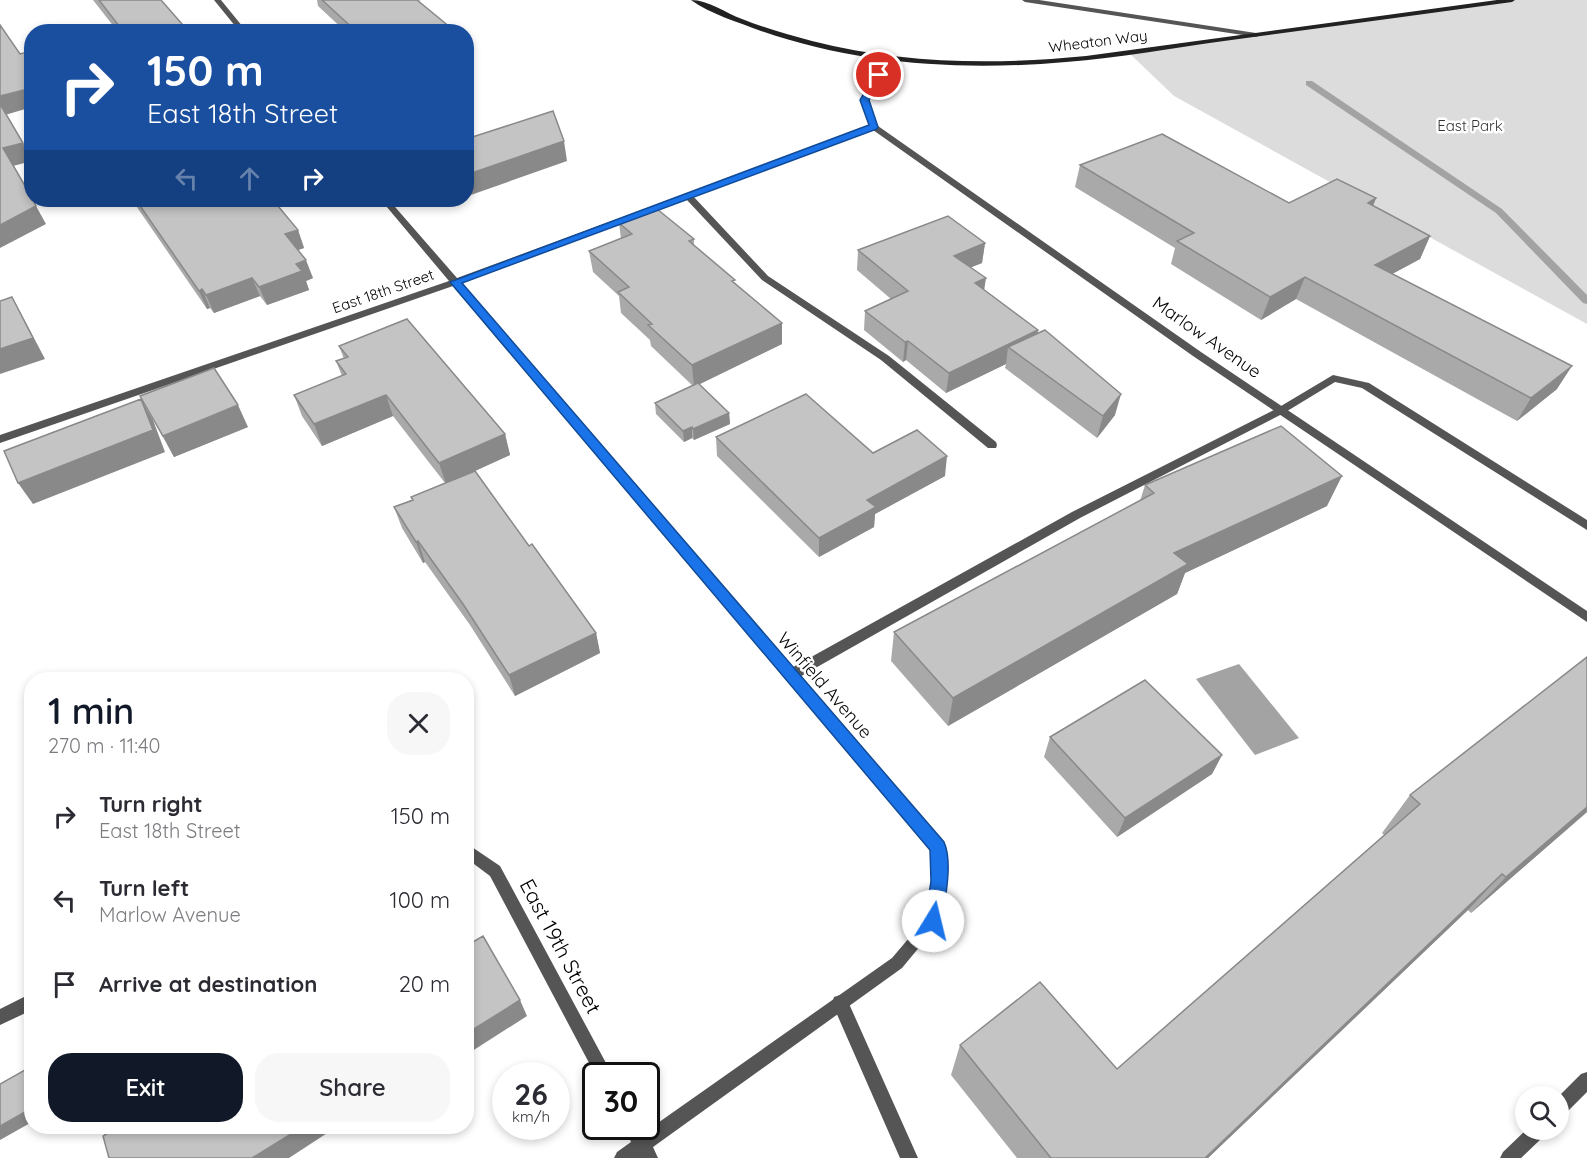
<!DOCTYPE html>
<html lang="en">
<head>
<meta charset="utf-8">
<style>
	:root { --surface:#fff; --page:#f7f7f7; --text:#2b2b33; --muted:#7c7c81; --accent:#111827 }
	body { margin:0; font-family:Quicksand,sans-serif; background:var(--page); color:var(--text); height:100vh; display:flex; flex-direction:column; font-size:22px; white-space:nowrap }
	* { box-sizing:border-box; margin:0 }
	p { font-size:20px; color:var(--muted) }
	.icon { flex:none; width:33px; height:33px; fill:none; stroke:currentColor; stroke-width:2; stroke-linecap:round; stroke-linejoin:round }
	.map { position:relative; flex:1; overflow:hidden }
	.details { position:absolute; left:24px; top:672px; width:450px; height:462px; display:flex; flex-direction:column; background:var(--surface); border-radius:24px; box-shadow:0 3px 9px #0003 }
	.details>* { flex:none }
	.top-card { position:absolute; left:24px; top:24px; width:450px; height:183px; border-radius:24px; box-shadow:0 3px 9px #0003; background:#1a4fa0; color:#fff; overflow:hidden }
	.fabs { position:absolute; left:1515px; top:1086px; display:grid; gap:12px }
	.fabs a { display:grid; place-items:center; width:54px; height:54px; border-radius:50%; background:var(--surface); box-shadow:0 3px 9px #0003; font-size:30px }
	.speed { position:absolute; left:492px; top:1062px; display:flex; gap:12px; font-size:30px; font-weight:700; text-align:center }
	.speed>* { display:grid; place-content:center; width:78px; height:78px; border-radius:50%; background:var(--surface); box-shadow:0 3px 9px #0003; line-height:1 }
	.speed small { font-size:15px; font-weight:400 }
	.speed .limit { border:3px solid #111; border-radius:9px; background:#fff; color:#111 }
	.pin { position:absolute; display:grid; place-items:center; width:51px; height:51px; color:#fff; margin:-26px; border:3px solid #fff; border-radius:50%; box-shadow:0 2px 6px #0007 }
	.me { position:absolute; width:66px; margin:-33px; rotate:9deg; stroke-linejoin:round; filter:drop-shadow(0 0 4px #0008) }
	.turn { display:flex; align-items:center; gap:21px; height:126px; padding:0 24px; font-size:27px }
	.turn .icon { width:78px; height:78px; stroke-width:2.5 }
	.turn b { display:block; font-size:42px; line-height:51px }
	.lanes { display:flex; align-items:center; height:57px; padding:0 24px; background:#0003; justify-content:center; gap:30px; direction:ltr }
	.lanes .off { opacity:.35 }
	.round { display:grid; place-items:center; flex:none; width:63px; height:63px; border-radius:24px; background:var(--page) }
	.overview { display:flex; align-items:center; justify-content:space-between; height:102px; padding:0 24px }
	h1 { font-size:36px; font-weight:600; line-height:45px; color:var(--accent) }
	.cta { display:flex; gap:12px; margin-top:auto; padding:12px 24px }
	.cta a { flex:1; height:69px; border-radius:24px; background:var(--accent); color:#fff; font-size:24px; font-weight:600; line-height:69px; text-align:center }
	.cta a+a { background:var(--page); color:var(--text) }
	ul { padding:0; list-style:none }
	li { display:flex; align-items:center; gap:18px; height:84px; padding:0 24px }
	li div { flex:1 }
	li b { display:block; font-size:22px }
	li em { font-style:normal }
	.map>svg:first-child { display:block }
	.green { fill:#dcdcdc }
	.water { fill:#a3a3a3 }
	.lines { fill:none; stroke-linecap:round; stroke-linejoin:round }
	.stream { fill:#a3a3a3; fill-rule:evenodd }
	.service { fill:#555; fill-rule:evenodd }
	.minor { fill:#555; fill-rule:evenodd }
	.secondary { fill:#222; fill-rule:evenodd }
	.wall { fill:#a9a9a9 }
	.shaded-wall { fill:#898989 }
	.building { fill:#c4c4c4; stroke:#898989; stroke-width:1.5 }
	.route { fill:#1a73e8; stroke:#114b97; stroke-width:1.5 }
	.labels { text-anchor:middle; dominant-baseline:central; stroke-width:5; stroke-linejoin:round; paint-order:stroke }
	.far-street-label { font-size:15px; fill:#000; stroke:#fff }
	.far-park-label { font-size:15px; fill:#333; stroke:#fff }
	.street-label { font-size:18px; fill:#000; stroke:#fff }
	.near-street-label { font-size:21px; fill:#000; stroke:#fff }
</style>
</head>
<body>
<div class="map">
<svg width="1587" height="1158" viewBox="0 0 1587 1158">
	<rect width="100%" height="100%" fill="#fff"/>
	<path class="green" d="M1512,0h75v324l-413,-228 -46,-44z"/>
	<path class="water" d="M1239,664l60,74 -44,17 -59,-76z"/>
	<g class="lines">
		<path class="stream" d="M1306,81h6l190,128 85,86v9l-4,-1 -87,-90 -190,-128z"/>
		<path class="service" d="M689,194l3,1 76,81 121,80 107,86 1,3 -1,3h-8l-107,-88 -119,-80 -76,-81v-4z
			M1333,375l36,8 218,137v10l-225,-142 -27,-6 -51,31 -204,105 -284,161 -5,1 -5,-1 -1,-4 1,-4 286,-159 204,-103z
			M840,995l6,2 72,161h-18l-68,-155 2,-6z"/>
		<path class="minor" d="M214,0h7l26,32h-7z
			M1022,0h17l217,33 4,2 -4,2 -231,-35z
			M886,55l7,2 -25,43 10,26 323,226 386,259v11l-394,-266 -320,-226 -412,153 484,564 1,34 -5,40 -39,47 -249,179 5,11h-44l3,-6 14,-10 -7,-16h17l4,6 247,-174 34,-40 6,-37 -1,-32 -478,-563 -453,157v-8l449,-154 -68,-81h8l68,78 413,-152 -10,-26z
			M466,843l34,23 113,210h-17l-106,-200 -24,-18z
			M32,993v17l-32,15v-16z
			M1587,1072v20l-23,23 -6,2v-20l23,-23z
			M1526,1130h20l-2,6 -23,22h-21l3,-6z"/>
		<path class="secondary" d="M691,0c18,0 34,13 51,19 23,9 46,16 70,22 89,23 183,24 274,15l411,-56h18l-3,2c-96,13 -192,26 -288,39 -53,7 -105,17 -158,21 -102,9 -207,3 -305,-31 -23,-9 -51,-17 -70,-31z"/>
	</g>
	<path class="wall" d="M93,0h68l28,32h-71z
		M317,0h104l-3,1 34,31h-106l-28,-26z
		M1080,165l209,38 87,-5 -3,8 57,30 -10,23 -28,15 165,115 -40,32 -221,-122 -35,21 -90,-56 4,-16 -100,-61z
		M132,200h141l25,30 6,18 -6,2 15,28 -7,3 3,9 -42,15 -7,-9 -46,17 -4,-5 -3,1z
		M619,223l75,16v7l41,37 47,40v21l-83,40 30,29 1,11 -36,16 -2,-2 -8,4 -28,-28 -1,-11 38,-17 -42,-40 -1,-6 -29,-27 -2,-17 -26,-24 -4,-21 32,-12z
		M985,243l-3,20 -11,4 13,23 54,40v3l77,82 -18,23 -92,-70 1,-4 -60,29 -40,-33 -3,2 -39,-32 1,-19 26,-12 -34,-29 1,-20z
		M339,346l166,88 5,21 -35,16 54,75 67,87 4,20 -85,43 -45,-71 -45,-63 -2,1 -21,-35 -8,-21 18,-7 -1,-3 34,-14 -52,-67 -71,30 -20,-30 -8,-21 48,-19 -6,-15 8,-2z
		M140,396l108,31 -74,30z
		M716,437l157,16 72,23 -70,38 -1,13 -55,30 -102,-101z
		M1145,485l182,21 -142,67 -8,21 -229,132 -57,-65 3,-29 246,-131z
		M1050,737l172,18 -10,19 -95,63 -73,-80z
		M1410,795l177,17 -116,101 -3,-3 -260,248h-191l-66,-83 9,-30 157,24 267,-234 -2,-2z"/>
	<path class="shaded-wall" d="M451,28l1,4h-12z
		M32,88v19l-27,8 -5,-10v-9z
		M564,141l3,20 -99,35 -2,-6v-15z
		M23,143l9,16v2l-19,5 -10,-18z
		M1376,198l-9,23 1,-18z
		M36,206l10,18 -46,24v-23z
		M298,230l6,18 -12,4 -7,-18z
		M1430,236l-10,23 -54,29 9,-23z
		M985,243l-3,20 -30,12 2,-19z
		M306,260l7,18 -7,3 3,9 -42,15 -8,-18 37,-23z
		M1305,277l-9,22 -35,21 9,-23z
		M252,278l8,18 -46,17 -8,-18z
		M986,278l-3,20 -8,-15z
		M202,289l8,19 -3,1 -8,-18z
		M12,297l12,22 21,40 -45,15v-25z
		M782,323v21l-88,43 -2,-22z
		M1038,330l-4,19 -26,-2 -2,17 -60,29 3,-20z
		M908,341l-2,19 -3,2 2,-20z
		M1572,366l-15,23 -40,32 14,-23z
		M1121,394l-6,21 -18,23 6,-22z
		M386,395l7,21 -71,30 -8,-22z
		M141,399l12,21 12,32 -132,52 -15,-21z
		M238,405l10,22 -74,30 -11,-21z
		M729,413l1,11 -36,16 -1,-11z
		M692,427v11l-8,4 -1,-11z
		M505,434l5,21 -64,29 -7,-21z
		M947,456l-2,20 -70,38 -1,13 -55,30v-19l48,-38z
		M1342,476l-15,30 -142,67 -8,21 -229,132 5,-28 221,-145z
		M418,541l7,21 -2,1 -7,-21z
		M596,633l4,20 -85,43 -6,-21z
		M1222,755l-10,19 -95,63 8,-19z
		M1587,807v5l-116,101 35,-36z
		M1502,874l-34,36 -260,248h-3z
		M520,1000l7,16 -61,39v-21z
		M32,1108v14l-32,18v-14z
		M304,1126h34l-49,32h-37z"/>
	<path class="building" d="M99,0h62l28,32h-70l4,-1z
		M322,0h95l34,28 -11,4h-83z
		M0,25l20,29 12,-3v37l-32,8z
		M0,104l23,39 -20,5 29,50v2h1l3,6 -36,19z
		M553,111l11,30 -98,34v-36z
		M1162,134l127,69 48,-24 39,19 -8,5 62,33 -55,29 197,101 -41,32 -226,-121 -35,20 -93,-56 17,-8 -114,-68z
		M136,200h137l25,30 -13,4 21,26 -10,4 6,7 -43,16 -7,-9 -46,17 -4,-6 -3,2z
		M657,209l37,30 -5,2 46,39 -3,1 50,42 -90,42 -44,-40 4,-1 -34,-32 11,-5 -40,-36 43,-17 -13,-11z
		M948,216l37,27 -31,13 32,22 -11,5 63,47 -89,43 -41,-32 -3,1 -40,-31 43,-20 -50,-41z
		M12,297l21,41 -33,11v-48z
		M407,319l98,115 -66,29 -53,-68 -72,29 -20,-29 52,-21 -10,-13 12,-4 -9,-11z
		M1045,330l76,64 -18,22 -95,-69z
		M214,368l24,37 -75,31 -23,-40z
		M698,383l31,30 -36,16 -1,-2 -9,4 -28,-28z
		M806,394l67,59 44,-23 30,26 -80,44 9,7 -57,31 -103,-101z
		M141,399l12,31 -135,53 -14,-32z
		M1281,426l61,50 -168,77 14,11 -235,134 -59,-66 260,-139 -9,-8z
		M475,471l54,75 3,-2 64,89 -87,42 -46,-71 -45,-63 -2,1 -22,-35 19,-7 -2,-3z
		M1587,657v150l-81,70 -4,-3 -297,284h-154l-91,-113 80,-63 77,87 303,-265 -10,-9z
		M1145,680l77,75 -97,63 -75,-81z
		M483,936l37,64 -54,34v-88z
		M32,1066v42l-32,18v-42z
		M119,1126h185l-52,32h-143l-6,-22z"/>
	<path class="route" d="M876,73l7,2 -14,25 9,27 -1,2 -415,154 482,559c9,20 1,57 -2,79l-3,6 -6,2 -6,-2 -2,-6 6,-40 -1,-31 -480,-568 419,-157 -9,-25z"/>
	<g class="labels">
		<g class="far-street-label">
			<text transform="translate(1098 41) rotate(-7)">Wheaton Way</text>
			<text transform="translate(383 291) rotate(-19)">East 18th Street</text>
		</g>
		<g class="far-park-label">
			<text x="1470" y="125">East Park</text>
		</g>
		<g class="street-label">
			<text transform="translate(1207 337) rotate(35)">Marlow Avenue</text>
			<text transform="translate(825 685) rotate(49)">Winfield Avenue</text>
		</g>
		<g class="near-street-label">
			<text transform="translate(561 946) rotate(62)">East 19th Street</text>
		</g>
	</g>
</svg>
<div class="fabs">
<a><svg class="icon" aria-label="search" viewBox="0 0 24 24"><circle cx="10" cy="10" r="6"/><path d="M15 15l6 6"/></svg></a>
</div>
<div class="speed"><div>26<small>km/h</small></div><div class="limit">30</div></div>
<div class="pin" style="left:879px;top:75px;background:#d93025"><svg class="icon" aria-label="arrive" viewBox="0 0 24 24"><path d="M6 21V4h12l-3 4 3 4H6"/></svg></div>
<svg class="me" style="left:933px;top:921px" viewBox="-20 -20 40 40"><circle r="19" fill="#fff"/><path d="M0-13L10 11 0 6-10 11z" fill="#1a73e8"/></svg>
<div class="top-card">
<div class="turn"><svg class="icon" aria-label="right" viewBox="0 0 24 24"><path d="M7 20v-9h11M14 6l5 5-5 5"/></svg><div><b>150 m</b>East 18th Street</div></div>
<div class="lanes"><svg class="icon off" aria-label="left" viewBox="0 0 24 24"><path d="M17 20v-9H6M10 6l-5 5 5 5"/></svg><svg class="icon off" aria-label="ahead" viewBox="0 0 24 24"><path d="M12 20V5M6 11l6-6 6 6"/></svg><svg class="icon" aria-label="right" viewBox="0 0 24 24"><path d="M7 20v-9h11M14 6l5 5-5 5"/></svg></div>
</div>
<section class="details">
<div class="overview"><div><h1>1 min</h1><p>270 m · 11:40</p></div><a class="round"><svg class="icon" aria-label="close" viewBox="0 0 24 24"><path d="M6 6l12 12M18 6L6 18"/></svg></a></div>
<ul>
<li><svg class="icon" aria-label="right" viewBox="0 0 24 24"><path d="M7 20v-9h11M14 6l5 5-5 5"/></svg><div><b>Turn right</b><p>East 18th Street</p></div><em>150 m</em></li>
<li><svg class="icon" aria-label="left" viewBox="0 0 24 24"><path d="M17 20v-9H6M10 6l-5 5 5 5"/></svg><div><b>Turn left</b><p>Marlow Avenue</p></div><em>100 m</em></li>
<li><svg class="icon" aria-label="arrive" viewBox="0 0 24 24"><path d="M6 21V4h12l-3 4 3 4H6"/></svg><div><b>Arrive at destination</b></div><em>20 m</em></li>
</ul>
<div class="cta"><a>Exit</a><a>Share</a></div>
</section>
</div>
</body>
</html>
